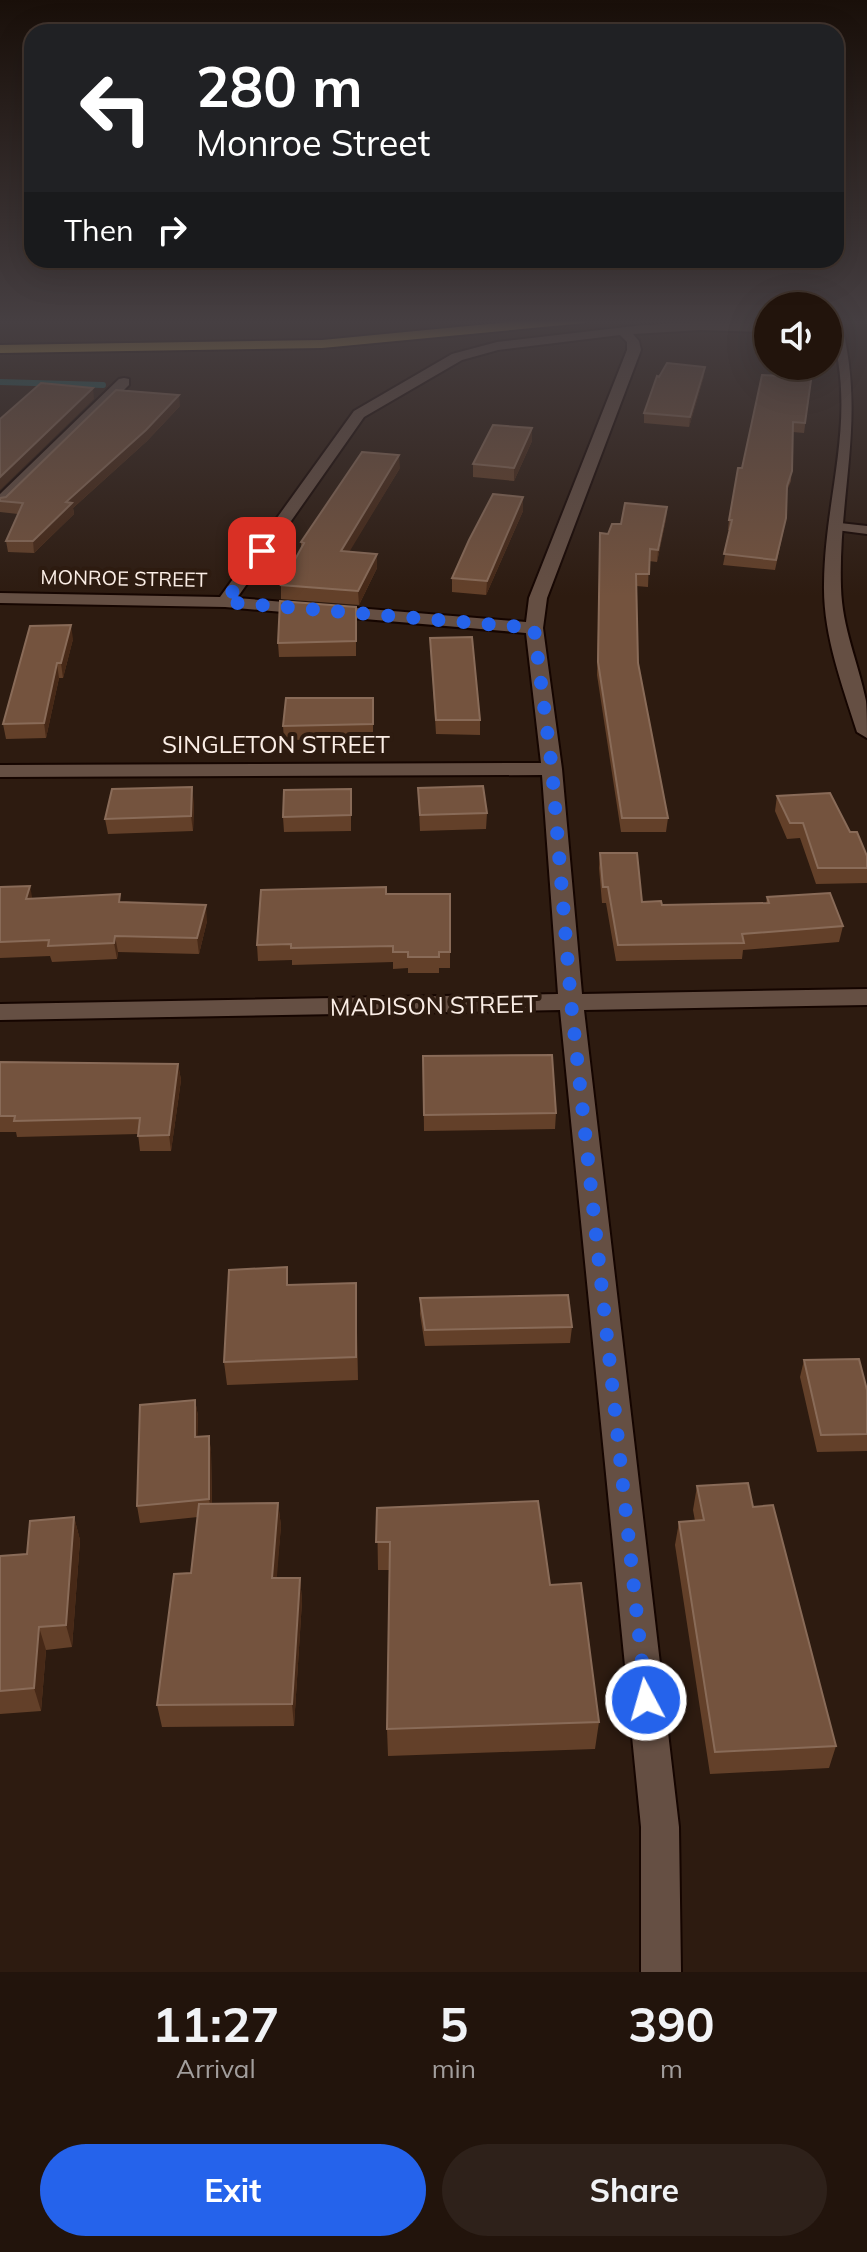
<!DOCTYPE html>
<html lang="en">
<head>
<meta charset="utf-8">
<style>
	:root { --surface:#22140c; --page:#2e211a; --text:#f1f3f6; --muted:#a29e9d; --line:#3f332d; --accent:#2563eb }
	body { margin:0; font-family:Mulish,sans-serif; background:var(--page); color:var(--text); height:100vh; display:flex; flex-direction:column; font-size:30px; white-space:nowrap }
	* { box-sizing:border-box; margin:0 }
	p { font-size:26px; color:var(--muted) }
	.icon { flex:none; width:44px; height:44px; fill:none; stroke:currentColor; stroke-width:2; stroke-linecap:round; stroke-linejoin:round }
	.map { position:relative; height:1972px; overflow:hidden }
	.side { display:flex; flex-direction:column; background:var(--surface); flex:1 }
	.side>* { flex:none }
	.banner { position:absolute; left:24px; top:24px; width:820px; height:244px; border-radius:24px; box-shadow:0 8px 32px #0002,0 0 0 2px var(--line); background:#202124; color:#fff; overflow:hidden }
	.tools { position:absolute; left:754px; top:292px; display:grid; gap:16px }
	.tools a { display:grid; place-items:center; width:88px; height:88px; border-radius:50%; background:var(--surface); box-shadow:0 8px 32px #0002,0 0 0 2px var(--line); font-size:40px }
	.pin { position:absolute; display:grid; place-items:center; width:68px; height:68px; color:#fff; margin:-34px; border-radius:16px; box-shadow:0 4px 12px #0006 }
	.me { position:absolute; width:88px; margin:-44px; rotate:354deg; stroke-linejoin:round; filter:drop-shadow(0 0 6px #0008) }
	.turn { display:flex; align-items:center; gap:28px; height:168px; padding:0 40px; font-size:36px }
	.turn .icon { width:104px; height:104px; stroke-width:2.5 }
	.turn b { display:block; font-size:56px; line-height:68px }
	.then { display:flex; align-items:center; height:76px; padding:0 40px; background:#0003; gap:16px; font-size:30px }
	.eta { display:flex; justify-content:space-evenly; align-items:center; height:136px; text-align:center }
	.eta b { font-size:48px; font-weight:700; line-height:56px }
	.primary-button { display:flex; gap:16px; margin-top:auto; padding:16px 40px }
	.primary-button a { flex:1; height:92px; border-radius:48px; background:var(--accent); color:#fff; font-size:32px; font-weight:700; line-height:92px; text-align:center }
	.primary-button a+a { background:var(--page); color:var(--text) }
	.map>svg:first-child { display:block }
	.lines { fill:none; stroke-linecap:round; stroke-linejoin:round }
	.stream { stroke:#206162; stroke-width:6 }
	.lane-casing { stroke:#150500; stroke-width:4 }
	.street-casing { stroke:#150500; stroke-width:4 }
	.highway-casing { stroke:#150500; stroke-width:4 }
	.lane { fill:#654f43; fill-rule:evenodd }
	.street { fill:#654f43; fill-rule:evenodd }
	.highway { fill:#deb648; fill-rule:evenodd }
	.wall { fill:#634029 }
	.shaded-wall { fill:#472917 }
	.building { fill:#74533e; stroke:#896b58; stroke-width:2 }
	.route { stroke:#2563eb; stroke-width:14; stroke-dasharray:0 25.2 }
	.labels { text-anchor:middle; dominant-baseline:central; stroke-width:8; stroke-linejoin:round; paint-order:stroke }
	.far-street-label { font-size:20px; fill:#fbeee6; stroke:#2d1b10 }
	.street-label { font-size:24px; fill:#fbeee6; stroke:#2d1b10 }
</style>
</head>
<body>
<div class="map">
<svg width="867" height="1972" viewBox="0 0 867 1972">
	<rect width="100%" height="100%" fill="#2d1b10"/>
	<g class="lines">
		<path class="stream" d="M0,382l103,3"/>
		<g class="lane-casing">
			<path id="lane" d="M840,523l27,3v8l-31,-4 -2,-3z"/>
		</g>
		<g class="street-casing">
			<path id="street" d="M828,319h12c27,97 -2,173 1,268 1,41 17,75 25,114 1,11 1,25 1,37l-10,-6c-15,-48 -34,-97 -33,-148 1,-95 36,-168 4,-265z
				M701,322l67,2v8l-67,-2 -68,4 6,7 2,9 -94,248 -4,30 19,141 20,225 285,-5v16l-283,5 95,817 2,145h-40v-145l-81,-817 -560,10v-16l558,-10 -16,-219 -542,2v-12l541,-2 -15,-130 -301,-26 -225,-4v-10l220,4 134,-186 98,-57 45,-12 146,-17zM620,335l7,7v8l-98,248 -3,24 -289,-24 127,-181 98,-57 36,-10z
				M124,378l5,1v6l-123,121 -6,2v-14l119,-115z"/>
		</g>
		<g class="highway-casing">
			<path id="highway" d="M540,319h51l-6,4 -263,25 -322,5v-8l322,-5z"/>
		</g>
		<use href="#lane" class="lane"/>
		<use href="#street" class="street"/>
		<use href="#highway" class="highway"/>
	</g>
	<path class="wall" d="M781,366h32l-9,67 -11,-1 -2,49 -5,12 -2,35 -9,42 -52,-5 7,-35h-2l1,-10 13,-52 38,-92z
		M704,376l-15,51 -45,-4v-10l15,-36z
		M180,406l-33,35 -74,67 1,6 -40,39 -26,-1 -2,-11 12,-27 -18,-2v-14l6,-1z
		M532,428v13l-18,40 -41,-4v-13z
		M400,468l-51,83 28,17 -18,37 -78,-6v-14l20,-37v-6z
		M523,497v14l-37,84 -34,-3v-14z
		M667,507l-1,12 -9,43 -8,-1 -1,26 -12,-1 2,77 30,155 -2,14h-45l-24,-157 3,-142 8,1z
		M356,607v49l-77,1 -1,-14z
		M430,638l50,82v15l-44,-1z
		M73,639l-10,39h-4l-13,60 -40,1 -3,-15z
		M373,698v41l-89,1 -1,-14z
		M418,788l69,25 -1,16 -66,2z
		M351,789v42l-67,1 -1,-15z
		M777,796l73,36 17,24v27l-51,1 -16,-46 -13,1 -12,-28z
		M194,803l-1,28 -85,3 -3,-15z
		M600,853l42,49 20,3 104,-1 1,-7 76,29 -4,16 -96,8 -1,9 -126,2 -10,-58h-4l-3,-35z
		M0,887l32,12 89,3 86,19 -8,33 -81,-2 -1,7 -65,3 -2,-6 -50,2z
		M386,894h64v74h-11v5h-31v-5l-15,1v-7l-101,3v-5l-34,1 -1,-16z
		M423,1056l133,57 -1,16 -131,2z
		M0,1062l178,2 3,16 -10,71h-31l-2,-17 -121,3 -1,-5h-16z
		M356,1283l2,97 -131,5 -3,-23z
		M420,1298l152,29 -2,16 -145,3 -5,-32z
		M804,1360l63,30v61l-50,1 -17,-75z
		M195,1400l3,16 -1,21 12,-1 2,16 1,51h66l3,23 -5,52h24l2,23 -8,125 -132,1 -5,-22 34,-132 7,-56 -58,6 -3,-17z
		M697,1486l56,21 83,239 -7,22 -119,6 -35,-229 4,-23 16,-1 -2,-11z
		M377,1508l173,77 49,137 -4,27 -207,7 -1,-27 2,-159h-11z
		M74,1517l6,23 -8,107 -26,3 -5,61 -41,3v-158l27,-2z"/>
	<path class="shaded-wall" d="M705,367l-1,9 -15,51 1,-10z
		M93,388l1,11 -94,91v-13z
		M179,395l1,11 -33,35 -74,67 1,6 -40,39 -1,-12 33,-39z
		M532,428v13l-18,40v-13z
		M399,455l1,13 -58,96 -1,-13z
		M523,497v14l-37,84 1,-14z
		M667,507l-1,12 -9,43 1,-12z
		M377,554v14l-18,37 -1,-14z
		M71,625l2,14 -10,39 -2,-15z
		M57,663l2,15 -13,60 -2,-15z
		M192,787l2,16 -1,28 -2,-15z
		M30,886l3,16 -7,-3z
		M206,905l1,16 -8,33 -2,-16z
		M115,936l3,16 -1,7 -3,-16z
		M178,1064l3,16 -10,71 -2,-16z
		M195,1400l3,16 -1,38 -2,-17z
		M209,1436l2,16 1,63 -3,-16z
		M278,1503l3,23 -6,75 -3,-23z
		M74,1517l6,23 -8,107 -6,-22z
		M300,1578l2,23 -8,125 -2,-22z
		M39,1627l7,23 -5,61 -7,-23z"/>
	<path class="building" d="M667,363l38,4 -15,50 -46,-4 13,-37 2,1z
		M782,366h31l-8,57 -12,-1 -1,49 -5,15 -1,32 -10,42 -52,-6 8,-34h-3l9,-52h4l20,-93 19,1z
		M41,383l52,5 -93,89v-58z
		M116,390l63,5 -33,35 -80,72 6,1 -39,38h-27l17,-38 -23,-2v-3l6,-1z
		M493,425l39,3 -18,40 -41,-4z
		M362,452l37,3 -58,96 36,3 -19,37 -77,-6 23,-42 -3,-1z
		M493,494l30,3 -36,84 -35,-3 17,-38z
		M625,503l42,4 -9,43 -8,-1 -1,25h-13l2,89 30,155h-46l-24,-156 2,-129 8,1 4,-10h9z
		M280,601l76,6v34l-78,2z
		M71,625l-10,38h-4l-13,60 -41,1 27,-98z
		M472,637l8,83h-44l-6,-82z
		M286,698h87v26l-90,2z
		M483,786l4,27 -67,2 -2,-27z
		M192,787l-1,29 -86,3 7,-30z
		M351,789v26l-68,2 1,-27z
		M830,793l20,39h7l10,24v12h-49l-15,-45h-13l-13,-27z
		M600,853h37l5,49 19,-1 1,4 107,-2 -2,-6 63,-4 13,33 -101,8 2,9 -126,2 -10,-58h-5z
		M30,886l-4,13 94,-5 -1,8 87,3 -9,33 -82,-2 -1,7 -66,3 1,-6 -49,2v-55z
		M386,887v7h64v58h-11v5h-31v-5h-15v-6l-102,2v-4l-34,1 4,-55z
		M552,1055l4,58 -132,2 -1,-59z
		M0,1062l178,2 -9,71 -31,1 2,-18 -126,3 1,-5h-15z
		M287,1267v18l69,-2v74l-132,5 5,-92z
		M568,1295l4,32 -147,3 -5,-32z
		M859,1359l8,31v44l-46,1 -17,-75z
		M195,1400v37l14,-1v63l-72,7 3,-101z
		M748,1483l5,24 20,-2 63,241 -121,6 -36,-230 25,-2 -7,-34z
		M538,1501l12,84 31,-2 18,139 -212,7 3,-187h-14l1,-34z
		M278,1503l-6,75h28l-8,126 -135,1 17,-131 17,-1 8,-69z
		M74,1517l-8,108 -27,2 -5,61 -34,3v-135l27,-2 3,-33z"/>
	<linearGradient id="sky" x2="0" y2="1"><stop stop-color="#190f09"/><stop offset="0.54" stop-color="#463f42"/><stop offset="1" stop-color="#463f42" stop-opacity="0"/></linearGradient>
	<rect width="867" height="596" fill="url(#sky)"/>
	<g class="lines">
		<path class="route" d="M262,551l-37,51 309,26 18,141 19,233 75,698"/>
	</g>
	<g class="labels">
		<g class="far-street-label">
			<text transform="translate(124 578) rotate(1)">MONROE STREET</text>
		</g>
		<g class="street-label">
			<text x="276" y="744">SINGLETON STREET</text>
			<text transform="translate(434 1005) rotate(-1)">MADISON STREET</text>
		</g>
	</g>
</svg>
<div class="tools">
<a><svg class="icon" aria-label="sound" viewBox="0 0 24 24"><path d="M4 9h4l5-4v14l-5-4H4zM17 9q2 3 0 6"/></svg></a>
</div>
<div class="pin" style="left:262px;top:551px;background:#d93025"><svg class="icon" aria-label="arrive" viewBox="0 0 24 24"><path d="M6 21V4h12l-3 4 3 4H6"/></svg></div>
<svg class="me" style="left:646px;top:1700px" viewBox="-20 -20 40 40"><circle r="17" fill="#2563eb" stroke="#fff" stroke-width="3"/><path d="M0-11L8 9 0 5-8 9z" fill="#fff"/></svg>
<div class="banner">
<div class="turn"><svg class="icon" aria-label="left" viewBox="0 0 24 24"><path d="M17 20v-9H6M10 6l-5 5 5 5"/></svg><div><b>280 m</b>Monroe Street</div></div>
<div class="then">Then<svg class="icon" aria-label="right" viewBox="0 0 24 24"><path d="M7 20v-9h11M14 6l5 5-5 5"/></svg></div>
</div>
</div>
<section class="side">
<div class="eta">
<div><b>11:27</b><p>Arrival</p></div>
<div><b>5</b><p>min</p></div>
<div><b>390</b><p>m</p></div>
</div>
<div class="primary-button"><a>Exit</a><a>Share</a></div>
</section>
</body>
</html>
